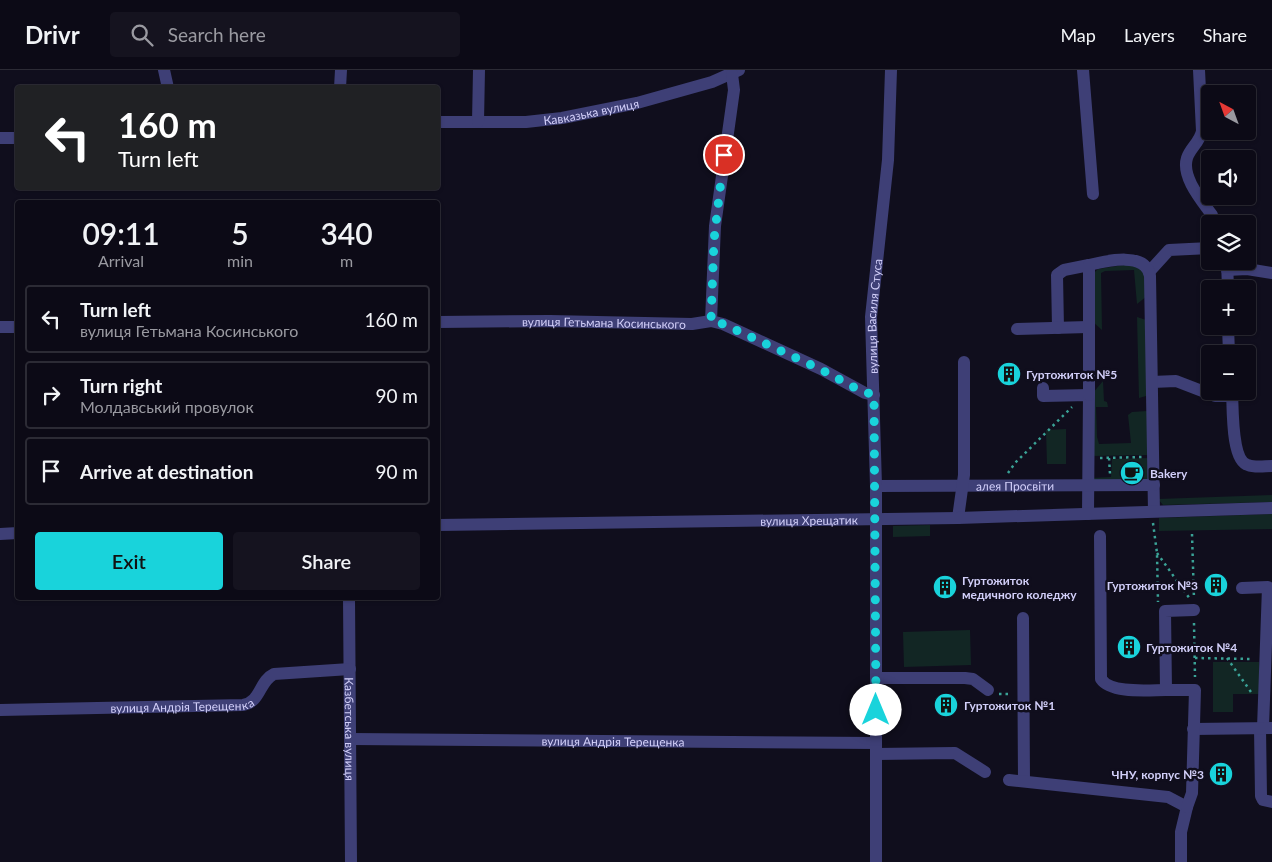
<!DOCTYPE html>
<html lang="en">
<head>
<meta charset="utf-8">
<style>
	:root { --surface:#0c0a16; --page:#15131f; --text:#f1f3f6; --muted:#9a9aa1; --line:#2c2b35; --accent:#19d3db }
	body { margin:0; font-family:Lato,sans-serif; background:var(--page); color:var(--text); height:100vh; display:flex; flex-direction:column; font-size:19px; white-space:nowrap }
	* { box-sizing:border-box; margin:0 }
	p { font-size:16px; color:var(--muted) }
	.icon { flex:none; width:28px; height:28px; fill:none; stroke:currentColor; stroke-width:2; stroke-linecap:round; stroke-linejoin:round }
	.map { position:relative; flex:1; overflow:hidden }
	.drawer { position:absolute; left:15px; top:130px; width:425px; height:400px; display:flex; flex-direction:column; background:var(--surface); border-radius:5px; box-shadow:0 1px 4px #0004,0 0 0 1px var(--line) }
	.drawer>* { flex:none }
	.top-card { position:absolute; left:15px; top:15px; width:425px; height:105px; border-radius:5px; box-shadow:0 1px 4px #0004,0 0 0 1px var(--line); background:#202124; color:#fff; overflow:hidden }
	.needle { width:32px; rotate:319deg }
	.fabs { position:absolute; left:1201px; top:15px; display:grid; gap:10px }
	.fabs a { display:grid; place-items:center; width:55px; height:55px; border-radius:5px; background:var(--surface); box-shadow:0 1px 4px #0004,0 0 0 1px var(--line); font-size:25px }
	.pin { position:absolute; display:grid; place-items:center; width:42px; height:42px; color:#fff; margin:-21px; border:2px solid #fff; border-radius:50%; box-shadow:0 1px 5px #0007 }
	.me { position:absolute; width:55px; margin:-28px; rotate:0deg; stroke-linejoin:round; filter:drop-shadow(0 0 4px #0008) }
	.turn { display:flex; align-items:center; gap:18px; height:105px; padding:0 20px; font-size:22px }
	.turn .icon { width:65px; height:65px; stroke-width:2.5 }
	.turn b { display:block; font-size:35px; line-height:42px }
	.eta { display:flex; justify-content:space-evenly; align-items:center; height:85px; text-align:center }
	.eta b { font-size:30px; font-weight:600; line-height:35px }
	.primary-button { display:flex; gap:10px; margin-top:auto; padding:10px 20px }
	.primary-button a { flex:1; height:58px; border-radius:5px; background:var(--accent); color:#111; font-size:20px; font-weight:600; line-height:58px; text-align:center }
	.primary-button a+a { background:var(--page); color:var(--text) }
	ul { padding:0; list-style:none }
	li { display:flex; align-items:center; gap:15px; height:68px; margin:0 10px 8px; padding:0 10px; border:2px solid var(--line); border-radius:5px }
	li div { flex:1 }
	li b { display:block; font-size:19px }
	li em { font-style:normal }
	header { display:flex; align-items:center; gap:30px; box-sizing:border-box; height:70px; padding:0 25px; background:var(--surface); border-bottom:1px solid var(--line) }
	header strong { font-size:24px }
	nav { display:flex; gap:28px; margin-inline-start:auto; font-size:18px }
	.search { width:350px; height:45px; background:var(--page); display:flex; align-items:center; gap:12px; box-sizing:border-box; padding:0 18px; border-radius:5px; color:var(--muted); font-size:19px }
	.map>svg:first-child { display:block }
	.green { fill:#122624 }
	.lines { fill:none; stroke-linecap:round; stroke-linejoin:round }
	.path { stroke:#3aa296; stroke-width:2.5; stroke-dasharray:2.5 4; stroke-linecap:butt }
	.minor { stroke:#3e3f76; stroke-width:12 }
	.route { stroke:#19d3db; stroke-width:9; stroke-dasharray:0 16.2 }
	.labels { text-anchor:middle; dominant-baseline:central; stroke-width:5; stroke-linejoin:round; paint-order:stroke }
	.street-label { font-size:12px; fill:#d2cff9; stroke:#100e1d }
	.poi-label { font-size:12px; font-weight:bold; fill:#d2cff9; stroke:#100e1d; text-anchor:start }
</style>
</head>
<body>
<header>
<strong>Drivr</strong>
<div class="search"><svg class="icon" aria-label="search" viewBox="0 0 24 24"><circle cx="10" cy="10" r="6"/><path d="M15 15l6 6"/></svg>Search here</div>
<nav><a>Map</a><a>Layers</a><a>Share</a></nav>
</header>
<div class="map">
<svg width="1272" height="792" viewBox="0 0 1272 792">
	<rect width="100%" height="100%" fill="#100e1d"/>
	<path class="green" d="M1130,194l15,6 2,26 -10,8 -3,-34 -29,1 -4,2 1,57 -9,-8 1,-49 4,-4z
		M1137,247l9,3v76l-7,2z
		M1103,311l1,20 3,1 1,5h-12l1,30 2,7 32,-1 -3,-28 4,-3 15,-1 3,44 -58,1v-62z
		M1066,359v35h-19l-1,-34z
		M1150,388v24h-58v-4l19,-1 1,-18z
		M1272,425v7l-109,3 -5,-6z
		M1272,444v15l-113,2v-13z
		M930,455v11l-37,1v-11z
		M970,560l1,35 -67,2 -1,-35z
		M1213,592h46v32h-26v18h-20z"/>
	<g class="lines">
		<path class="path" d="M1100,388l42,-1
			M1109,388l1,16
			M1008,403l7,-10 57,-56
			M1153,453l4,30 1,49
			M1192,464l2,65
			M1157,483l33,46
			M1194,553l1,54
			M1195,588l58,1
			M1227,588l24,34
			M999,624h12"/>
		<g class="minor">
			<path d="M164,0l4,18"/>
			<path d="M1083,0l10,124"/>
			<path d="M1199,0l3,61c-2,11 -12,17 -15,27 -6,19 15,43 25,57"/>
			<path d="M340,18l1,-18"/>
			<path id="s1" d="M438,52h88l36,-4 75,-15 75,-21 27,-12"/>
			<path d="M478,52l1,-52"/>
			<path d="M0,68h18"/>
			<path d="M1227,191l1,28"/>
			<path d="M1227,200l20,-1 25,4"/>
			<path d="M1149,202l20,-22 41,-2"/>
			<path d="M711,251l4,-95 19,-136 -2,-16"/>
			<path id="s2" d="M438,252l112,-1 142,3 19,-3 12,3 98,45 44,24 9,2"/>
			<path d="M1228,256l1,28"/>
			<path d="M0,257h18"/>
			<path d="M1058,258l-1,-53 7,-5 25,-5"/>
			<path d="M1017,259l71,-2"/>
			<path d="M1152,312l24,-1 39,15h17"/>
			<path d="M1043,318v8l46,-1 -1,119"/>
			<path d="M1232,321c1,16 -1,70 16,74 7,3 17,1 24,1"/>
			<path d="M1089,325v-130c17,-4 57,-14 61,11l4,235"/>
			<path id="s3" d="M876,416l278,-1"/>
			<path d="M958,448l6,-43v-113"/>
			<path id="s4" d="M438,455l520,-7 314,-10"/>
			<path d="M0,464l18,-1"/>
			<path d="M1100,466l1,143c10,15 48,11 65,11"/>
			<path d="M1242,518l26,-1 -5,141"/>
			<path id="s5" d="M349,528l2,264"/>
			<path d="M1023,548l1,163"/>
			<path d="M876,608h89l8,1 15,11"/>
			<path id="s6" d="M0,640l243,-5c18,-3 16,-24 31,-31l76,-5"/>
			<path d="M1260,658l1,68 2,4 9,2"/>
			<path d="M1193,659l79,-1"/>
			<path id="s7" d="M351,669l525,4"/>
			<path d="M876,684l79,-1 30,19"/>
			<path d="M1009,710l159,17 19,10 -6,25v30"/>
			<path d="M1187,737l5,-14 3,-103h-29l-1,-79 29,-1"/>
			<path id="s8" d="M876,792v-376l-5,-169 17,-157 3,-90"/>
		</g>
	</g>
	<g class="lines">
		<path class="route" d="M724,85l-10,85 -3,81 12,3 97,45 39,21 15,5 2,315"/>
	</g>
	<defs>
		<g id="building-disc" transform="scale(1.25)"><circle r="9.5" fill="#19d3db" stroke="#100e1d"/><path d="M-4-6H4V6H1V3H-1V6H-4ZM-2.5-4.3h1.7v1.8h-1.7ZM.8-4.3h1.7v1.8H.8ZM-2.5-1h1.7V.8h-1.7ZM.8-1h1.7V.8H.8Z" fill="#111"/></g>
		<g id="cafe-disc" transform="scale(1.25)"><circle r="9.5" fill="#19d3db" stroke="#100e1d"/><path d="M-5.5-4.5H6V0H3Q3 3.5 0 3.5H-2.5Q-5.5 3.5-5.5 0ZM3-3.2v2h1.7v-2ZM-6 4.5H4V6H-6Z" fill="#111"/></g>
	</defs>
	<g fill-rule="evenodd">
		<use href="#building-disc" x="1009" y="304"/>
		<use href="#cafe-disc" x="1132" y="403"/>
		<use href="#building-disc" x="1216" y="515"/>
		<use href="#building-disc" x="945" y="517"/>
		<use href="#building-disc" x="1129" y="577"/>
		<use href="#building-disc" x="946" y="635"/>
		<use href="#building-disc" x="1221" y="704"/>
	</g>
	<g class="labels">
		<g class="street-label">
			<text stroke="none"><textPath href="#s1" startOffset="154">Кавказька вулиця</textPath></text>
			<text stroke="none"><textPath href="#s8" startOffset="546">вулиця Василя Стуса</textPath></text>
			<text stroke="none"><textPath href="#s2" startOffset="166">вулиця Гетьмана Косинського</textPath></text>
			<text stroke="none"><textPath href="#s3" startOffset="139">алея Просвіти</textPath></text>
			<text stroke="none"><textPath href="#s4" startOffset="371">вулиця Хрещатик</textPath></text>
			<text stroke="none"><textPath href="#s6" startOffset="182">вулиця Андрія Терещенка</textPath></text>
			<text stroke="none"><textPath href="#s5" startOffset="131">Казбетська вулиця</textPath></text>
			<text stroke="none"><textPath href="#s7" startOffset="262">вулиця Андрія Терещенка</textPath></text>
		</g>
		<g class="poi-label">
			<text x="1026" y="304">Гуртожиток №5</text>
			<text x="1150" y="403">Bakery</text>
			<text x="962" y="510">Гуртожиток<tspan x="962" dy="14">медичного коледжу</tspan></text>
			<text x="1198" y="515" text-anchor="end">Гуртожиток №3</text>
			<text x="1146" y="577">Гуртожиток №4</text>
			<text x="964" y="635">Гуртожиток №1</text>
			<text x="1204" y="704" text-anchor="end">ЧНУ, корпус №3</text>
		</g>
	</g>
</svg>
<div class="fabs">
<a><svg class="needle" viewBox="-14 -14 28 28"><path d="M0-13l5 13h-10z" fill="#e53935"/><path d="M0 13l5-13h-10z" fill="#9a9aa1"/></svg></a>
<a><svg class="icon" aria-label="sound" viewBox="0 0 24 24"><path d="M4 9h4l5-4v14l-5-4H4zM17 9q2 3 0 6"/></svg></a>
<a><svg class="icon" aria-label="layers" viewBox="0 0 24 24"><path d="M12 4l9 5-9 5-9-5zM3 14l9 5 9-5"/></svg></a>
<a>+</a>
<a>−</a>
</div>
<div class="pin" style="left:724px;top:85px;background:#d93025"><svg class="icon" aria-label="arrive" viewBox="0 0 24 24"><path d="M6 21V4h12l-3 4 3 4H6"/></svg></div>
<svg class="me" style="left:876px;top:640px" viewBox="-20 -20 40 40"><circle r="19" fill="#fff"/><path d="M0-13L10 11 0 6-10 11z" fill="#19d3db"/></svg>
<div class="top-card">
<div class="turn"><svg class="icon" aria-label="left" viewBox="0 0 24 24"><path d="M17 20v-9H6M10 6l-5 5 5 5"/></svg><div><b>160 m</b>Turn left</div></div>
</div>
<section class="drawer">
<div class="eta">
<div><b>09:11</b><p>Arrival</p></div>
<div><b>5</b><p>min</p></div>
<div><b>340</b><p>m</p></div>
</div>
<ul>
<li><svg class="icon" aria-label="left" viewBox="0 0 24 24"><path d="M17 20v-9H6M10 6l-5 5 5 5"/></svg><div><b>Turn left</b><p>вулиця Гетьмана Косинського</p></div><em>160 m</em></li>
<li><svg class="icon" aria-label="right" viewBox="0 0 24 24"><path d="M7 20v-9h11M14 6l5 5-5 5"/></svg><div><b>Turn right</b><p>Молдавський провулок</p></div><em>90 m</em></li>
<li><svg class="icon" aria-label="arrive" viewBox="0 0 24 24"><path d="M6 21V4h12l-3 4 3 4H6"/></svg><div><b>Arrive at destination</b></div><em>90 m</em></li>
</ul>
<div class="primary-button"><a>Exit</a><a>Share</a></div>
</section>
</div>
</body>
</html>
